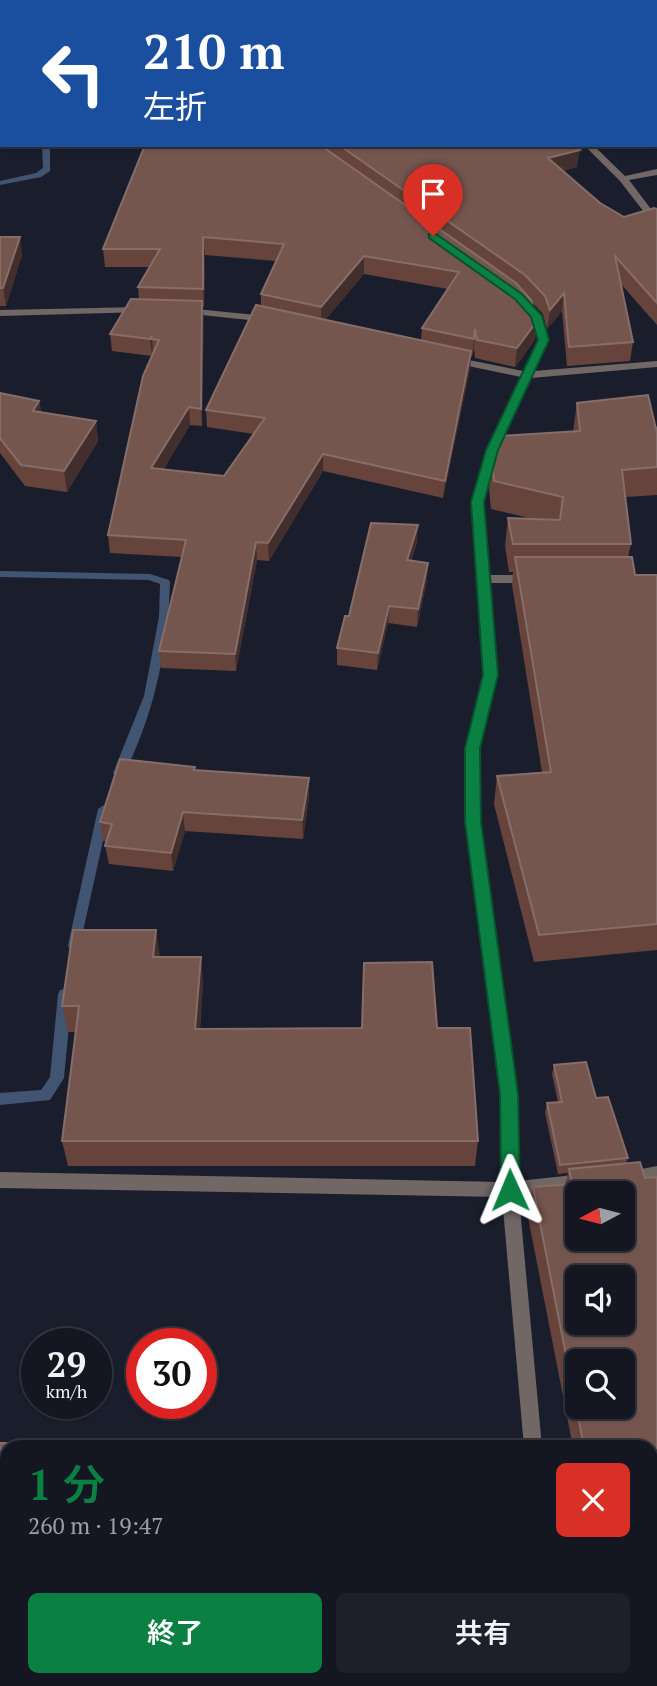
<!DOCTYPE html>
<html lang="ja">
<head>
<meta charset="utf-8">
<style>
	:root { --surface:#141621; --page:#1d1f2a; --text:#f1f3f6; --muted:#9d9fa5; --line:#33353f; --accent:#0b8043 }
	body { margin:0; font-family:"PT Serif","Noto Sans JP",serif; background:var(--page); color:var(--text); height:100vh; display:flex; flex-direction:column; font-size:26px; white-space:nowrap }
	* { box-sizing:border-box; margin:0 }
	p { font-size:23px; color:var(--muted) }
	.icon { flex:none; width:38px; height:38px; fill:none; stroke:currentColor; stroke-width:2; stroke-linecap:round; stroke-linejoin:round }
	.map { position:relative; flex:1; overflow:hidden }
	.panel { position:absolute; left:0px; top:1440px; width:658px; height:247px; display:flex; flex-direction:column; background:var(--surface); border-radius:21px 21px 0 0; box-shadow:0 2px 5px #0004,0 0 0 2px var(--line) }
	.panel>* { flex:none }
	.hud { position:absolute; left:0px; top:0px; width:658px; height:147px; box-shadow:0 2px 5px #0004,0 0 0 2px var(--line); background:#1a4fa0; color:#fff; overflow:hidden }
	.needle { width:46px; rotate:263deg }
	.buttons { position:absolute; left:565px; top:1181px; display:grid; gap:14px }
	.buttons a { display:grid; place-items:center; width:70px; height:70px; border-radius:10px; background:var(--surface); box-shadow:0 2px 5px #0004,0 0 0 2px var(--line); font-size:35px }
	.speed { position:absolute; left:21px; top:1328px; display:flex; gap:14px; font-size:35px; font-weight:700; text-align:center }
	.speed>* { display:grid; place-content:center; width:91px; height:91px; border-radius:50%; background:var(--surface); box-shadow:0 2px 5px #0004,0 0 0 2px var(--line); line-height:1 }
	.speed small { font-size:18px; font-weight:400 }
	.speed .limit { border:10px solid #d22; background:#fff; color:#111 }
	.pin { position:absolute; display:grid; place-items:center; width:60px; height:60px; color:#fff; margin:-72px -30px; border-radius:50% 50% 50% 0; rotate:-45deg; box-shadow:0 0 7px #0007 }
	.pin .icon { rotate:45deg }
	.me { position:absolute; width:77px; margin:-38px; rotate:359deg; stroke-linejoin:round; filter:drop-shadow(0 0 5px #0008) }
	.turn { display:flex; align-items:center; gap:24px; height:147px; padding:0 28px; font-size:32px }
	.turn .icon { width:91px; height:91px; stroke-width:2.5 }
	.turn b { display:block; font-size:49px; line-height:60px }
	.round { display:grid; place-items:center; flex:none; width:74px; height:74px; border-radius:10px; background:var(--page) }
	.headline { display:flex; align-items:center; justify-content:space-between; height:119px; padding:0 28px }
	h1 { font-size:42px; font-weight:600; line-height:52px; color:var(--accent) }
	.cta { display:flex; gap:14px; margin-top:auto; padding:14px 28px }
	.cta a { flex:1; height:80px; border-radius:10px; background:var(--accent); color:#fff; font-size:28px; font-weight:600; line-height:80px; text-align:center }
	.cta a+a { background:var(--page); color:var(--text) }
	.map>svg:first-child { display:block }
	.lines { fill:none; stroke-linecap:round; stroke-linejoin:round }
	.stream { fill:#415573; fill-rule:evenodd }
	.street { fill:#716866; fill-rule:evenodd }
	.wall { fill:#66443c; fill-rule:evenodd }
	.shaded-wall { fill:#422e2d }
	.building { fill:#74564f; stroke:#866d68; stroke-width:2; fill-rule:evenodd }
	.route { fill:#0b8043; stroke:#07532c; stroke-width:2 }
</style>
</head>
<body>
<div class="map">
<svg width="657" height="1686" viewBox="0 0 657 1686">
	<rect width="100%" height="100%" fill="#1a1e2c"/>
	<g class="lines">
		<path class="stream" d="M42,145h8v26l-9,6 -41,8v-4l36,-8 7,-5z
			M0,571l150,3 19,6 1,2c-2,68 -16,133 -47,194h-8l-2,-3 31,-77 15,-79 1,-33 -11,-4 -149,-3z
			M104,805l6,4 -30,136 -1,4h-10l-1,-4 30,-136z
			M65,989l5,1 2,4 -8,84 -14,22 -50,5v-12l41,-3 9,-13 8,-83 2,-4z"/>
		<path class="street" d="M425,0h8l1,2h-7z
			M0,25h2v4h-2z
			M584,145h9l32,31 32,-7v6l-28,5 28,37v9l-3,-1 -34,-44z
			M524,300l17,16 7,24 -14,31 123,-10v6l-126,11 -34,72 -14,52 5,73h42l6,4 -6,4h-41l7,92 -16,74v73l37,272 1,87 65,-7 6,3 2,5 -2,5 -6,3 -64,7 23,250h-18l-22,-250 -502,-9v-16l502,10 -1,-88 -35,-272v-73l18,-74 -13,-173 16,-52 34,-73 -67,-14 -5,-3 5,-3 69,14 15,-31 -7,-23 -12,-14z
			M141,307l5,3 -2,2 -144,4v-6z
			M186,308l81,8 5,3 -5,3 -84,-9 -2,-2z
			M657,1166v16l-30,4 -6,-3 -2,-5 2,-5z
			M543,1680h20v6h-20z"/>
	</g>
	<path class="wall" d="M614,0h43v49l-1,-47h-40z
		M145,145h429l3,22 -14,4 37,32 24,14 33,-8v116l-36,-41 12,58 -3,19 -63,5 -5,-55 -15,18 -4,-15 -12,-13 6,20 -2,19 -20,27 -40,-9 -1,-10 -2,9h-1l-1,12 -27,129 -120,-27 -54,90 -12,-1 -21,111 -75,-3 -2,-17 23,-94 -72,-4 -2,-18 44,-179 -40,-5 -2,-17 29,-35 -1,-12 11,-20h-44l-2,-18zM205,255l71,6 -15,33v13l-55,103 1,17 47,7 -30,42 -61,-6 27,-45 12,1 1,-119h1zM364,274l84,15 -26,39 -1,13 -96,-21z
		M0,237l22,18 -16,51h-6z
		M0,393l39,8 2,11 55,9 2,20 -31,51 -42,-6 -25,-33z
		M577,403l80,25v67l-32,2 6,47 -3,13 7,18h22v375l-123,12 -40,-158 3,-28 45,-4 -30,-187 1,-13h-4l-4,-26 3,-28 25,1 -42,-10 -2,-20 3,-28 81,-29z
		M417,542l-6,19 16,19 -10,47 -29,-4 -11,47 -40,-5v-17l12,-32z
		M196,770l113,27 -6,42 -118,-8 -12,40 -64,-7 -4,-18 2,-4 -4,-1 -3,-19z
		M160,957l43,26 -3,46 237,-1 41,113 -3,25h-407l-6,-25 14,-109h-8l-6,-26z
		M554,1065l42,33 32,60 -2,5 19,15 12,-1v296l-6,1v-27h-78l-46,-235 6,-25 32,-3 3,-11 -10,1 -13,-61 2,-10 11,-1 -6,-28z
		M619,1680h32l6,6h-37z"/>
	<path class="shaded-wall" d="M580,150l-3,17 -30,8 1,-17z
		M20,237l2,18 -16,51 -3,-18z
		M203,237l2,18 -1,52 -1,-18z
		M364,256v18l-43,51v-18z
		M564,293l-2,18 -15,18 3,-19z
		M202,301l2,17 -2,108 -1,-17z
		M537,321l-2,19 -20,27 2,-19z
		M475,329l-1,19 -2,9 2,-18z
		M152,336l1,19 -1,1 -2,-17z
		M471,351l-1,18 -27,129 2,-17z
		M39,401l3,20 -9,-10z
		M189,407l1,18 -37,61 -2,-18z
		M96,421l2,20 -31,51 -3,-21z
		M323,454v17l-54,90 -1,-18z
		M418,525l-1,17 -11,36 1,-18z
		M256,542l1,18 -21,111 -1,-17z
		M428,563l-1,17 -10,47 1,-18z
		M389,606l-1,17 -11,47 1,-17z
		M309,778v19l-6,42 -1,-19z
		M183,812l2,19 -12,40 -2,-18z
		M156,930l4,26 -3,27 -4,-26z
		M201,957l2,26 -5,71 -3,-25z"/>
	<path class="building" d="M14,0h186l2,2h-186z
		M638,0h19v21l-1,-19h-16z
		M145,145h175l196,138 15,17 6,21 -20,27 -40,-8 -2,-11 -1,10 -52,-11 37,-56 -95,-16 -43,51 -60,-13 23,-50 -81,-7v52l-65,-2 22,-38h-57z
		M339,145h235l6,5 -32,8 52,45 24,14 30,-9 3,1v94l-42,-47 18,86 -64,5 -5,-54 -14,17 -5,-14 -20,-21z
		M0,237h20l-17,51h-3z
		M131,299l71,2 -1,108 -12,-2 -38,61 73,8 41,-58 -59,-8 50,-105 215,46 -26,130 -122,-27 -55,89 -12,-1 -21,112 -76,-3 27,-111 -78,-5 35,-159 16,-36 -8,-1 1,-3 -2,3 -40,-5z
		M0,393l39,8 -6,10 63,10 -32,50 -43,-6 -21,-27z
		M648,395l8,34 1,-1v39l-35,3 9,74h-118l-5,-26 52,2 3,-23 -69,-16 -2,-20 7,-25 81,-5 -3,-28z
		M371,523l47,2 -11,35 21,3 -10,46 -29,-3 -11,47 -41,-5 8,-32h4z
		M515,557h117l3,18h22v349l-118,11 -42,-159 54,-4z
		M120,759l75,8 -1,3 115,8 -7,42 -119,-8 -12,41 -66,-7 7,-22 -12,-2z
		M73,930h83l-3,27h48l-6,72 167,-1 2,-65 68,-1 5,66h33l8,113h-416l17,-135h-17z
		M586,1062l10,36 12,-1 20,61 -68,7 -13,-62 15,-1 -8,-37z
		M640,1162l5,16 12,-1v277h-6v-7h-67l-51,-260 39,-3 -3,-15zM578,1194h45v45h-45zM578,1278h45v45h-45zM578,1362h45v45h-45z
		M0,1443l272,4h-265v233h494l1,6h-502z
		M651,1524h6v162h-26l-1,-6h21z"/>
	<path class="route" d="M429,234h7l86,60 20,22 7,24 -51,110 -14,52 14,173 -18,73 1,74 37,272 2,96 -3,6 -7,2 -6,-2 -3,-6 -1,-96 -35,-272v-74l18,-73 -12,-173 15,-52 52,-110 -7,-23 -16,-18 -86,-61z"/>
</svg>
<div class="buttons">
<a><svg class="needle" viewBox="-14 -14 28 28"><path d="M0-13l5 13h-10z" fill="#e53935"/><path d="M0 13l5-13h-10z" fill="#9d9fa5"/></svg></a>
<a><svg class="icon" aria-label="sound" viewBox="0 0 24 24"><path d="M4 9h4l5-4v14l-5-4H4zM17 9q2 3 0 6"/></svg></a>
<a><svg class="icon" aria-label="search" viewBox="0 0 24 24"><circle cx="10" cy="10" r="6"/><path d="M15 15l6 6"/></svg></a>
</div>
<div class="speed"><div>29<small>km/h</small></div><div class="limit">30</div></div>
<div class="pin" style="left:433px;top:236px;background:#d93025"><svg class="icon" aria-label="arrive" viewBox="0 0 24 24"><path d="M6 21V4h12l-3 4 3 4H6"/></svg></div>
<svg class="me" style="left:510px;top:1190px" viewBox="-20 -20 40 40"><path d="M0-17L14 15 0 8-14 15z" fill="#0b8043" stroke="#fff" stroke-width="4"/></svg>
<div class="hud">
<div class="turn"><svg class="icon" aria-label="left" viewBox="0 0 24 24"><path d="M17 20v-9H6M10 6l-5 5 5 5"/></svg><div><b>210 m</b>左折</div></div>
</div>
<section class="panel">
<div class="headline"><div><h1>1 分</h1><p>260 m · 19:47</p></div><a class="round" style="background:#d93025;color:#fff"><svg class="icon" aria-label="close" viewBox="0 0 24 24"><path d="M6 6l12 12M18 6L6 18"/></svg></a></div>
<div class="cta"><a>終了</a><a>共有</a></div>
</section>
</div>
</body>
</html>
